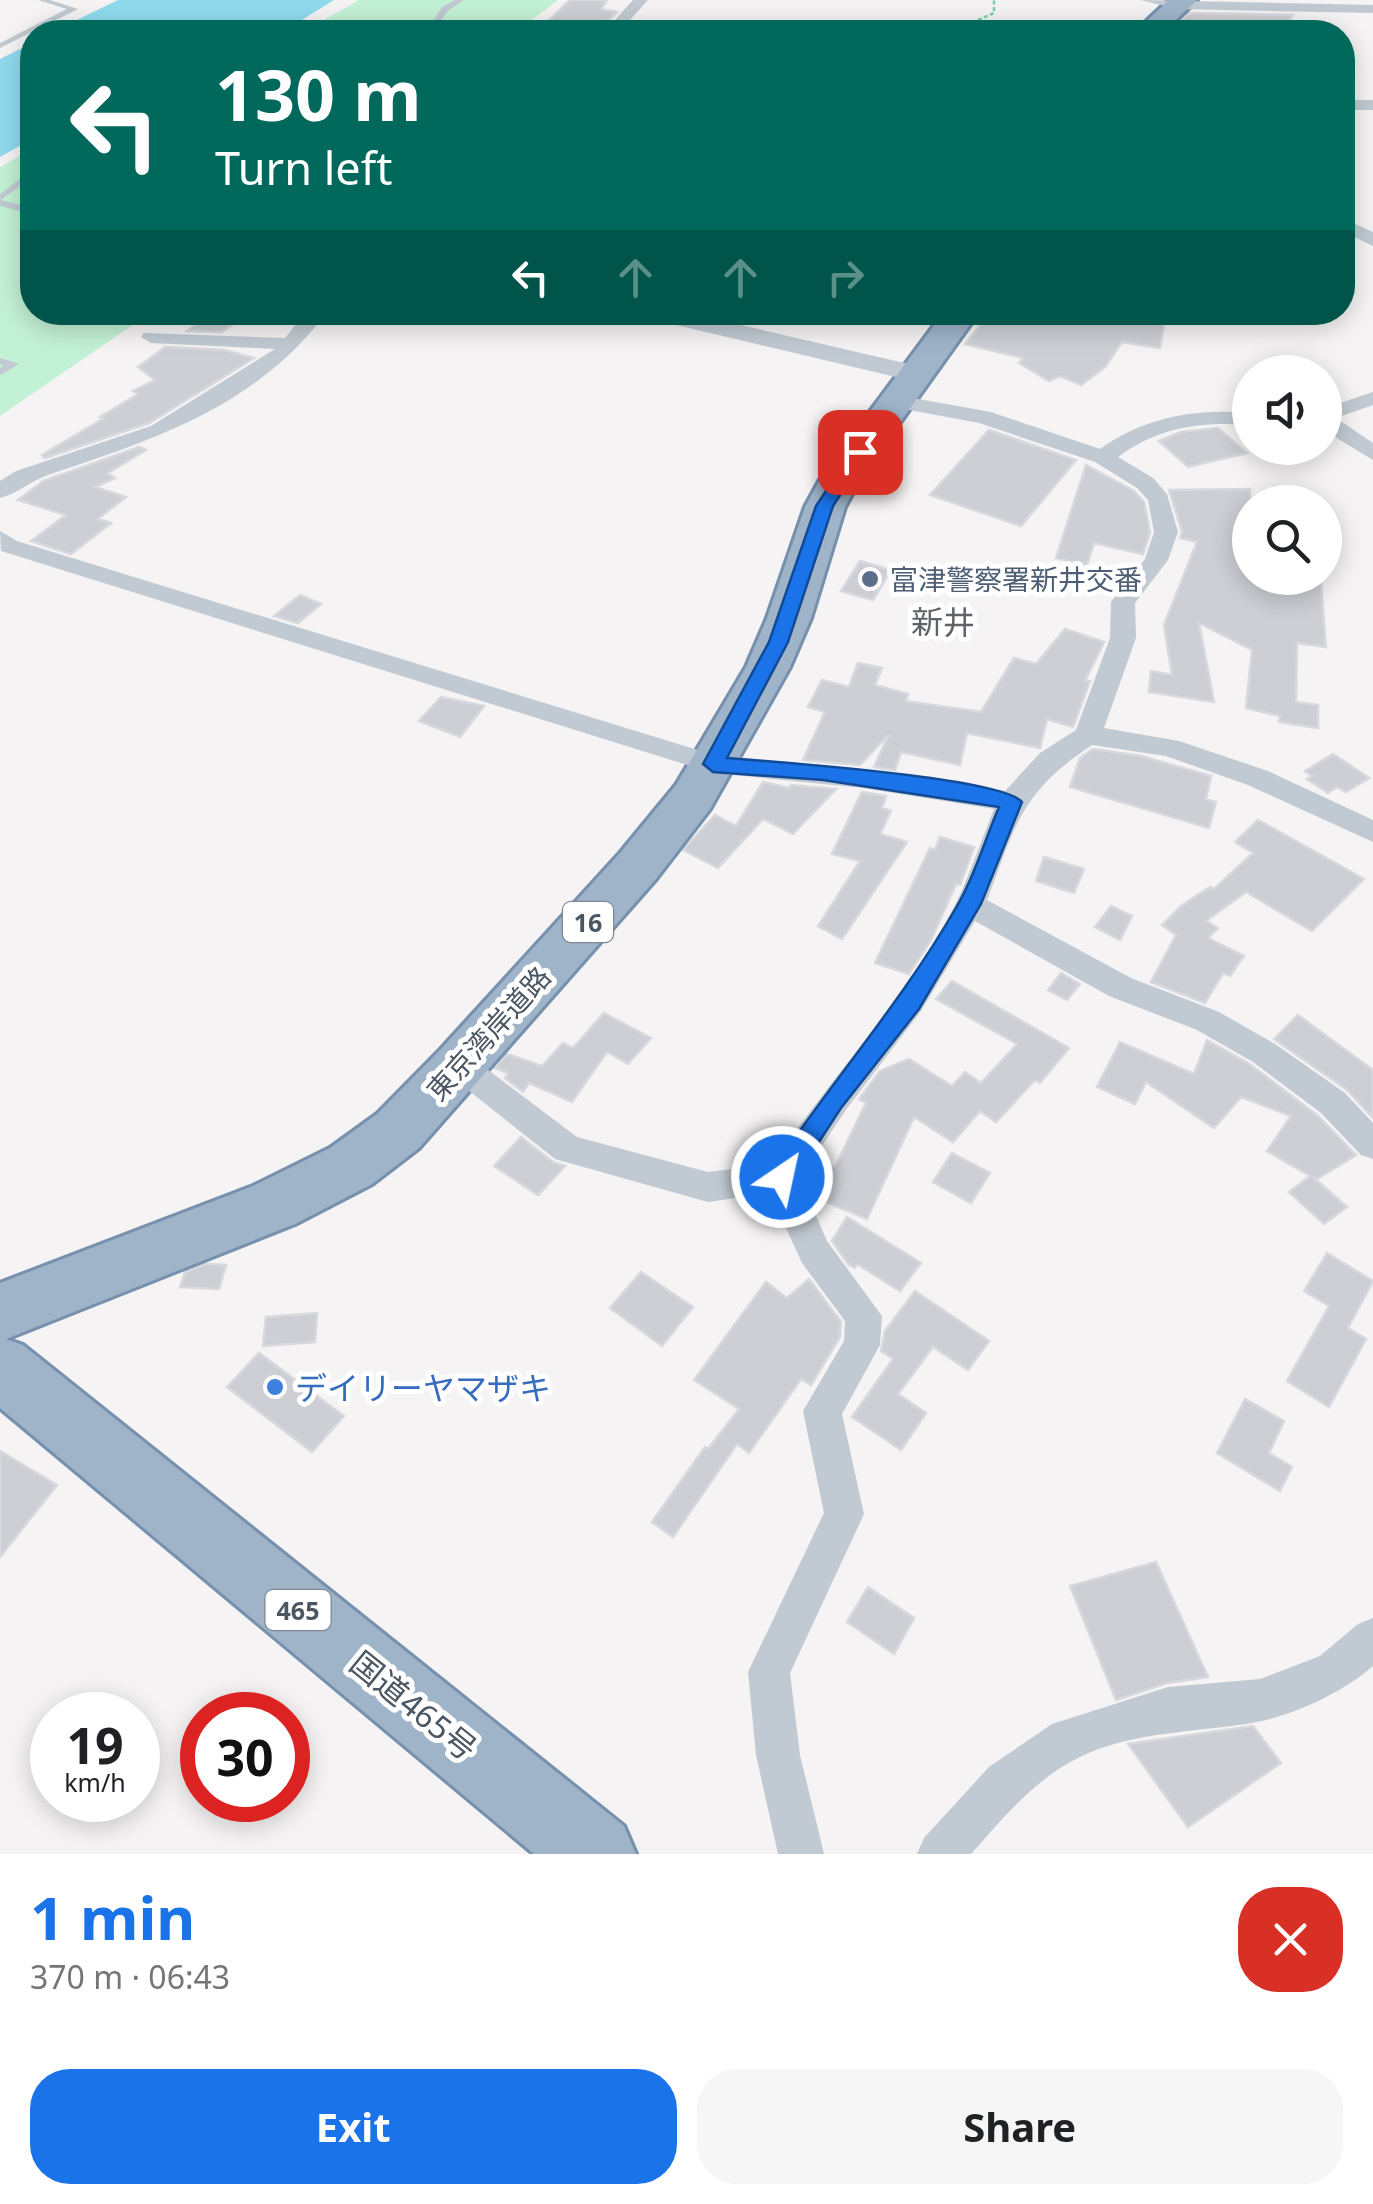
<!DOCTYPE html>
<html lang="en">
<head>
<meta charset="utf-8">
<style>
	:root { --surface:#fff; --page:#f6f6f6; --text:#202124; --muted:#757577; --accent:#1a73e8 }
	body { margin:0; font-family:"Noto Sans","Noto Sans JP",sans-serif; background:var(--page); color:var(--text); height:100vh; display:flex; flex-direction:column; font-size:38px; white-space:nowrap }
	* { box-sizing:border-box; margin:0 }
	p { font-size:32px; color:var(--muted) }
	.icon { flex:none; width:55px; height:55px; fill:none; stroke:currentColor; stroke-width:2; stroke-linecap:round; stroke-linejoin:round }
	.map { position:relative; height:1854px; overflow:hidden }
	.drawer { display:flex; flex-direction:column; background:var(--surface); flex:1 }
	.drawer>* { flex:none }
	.guide { position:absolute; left:20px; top:20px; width:1335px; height:305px; border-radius:40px; box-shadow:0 5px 25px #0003; background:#00695c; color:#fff; overflow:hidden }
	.buttons { position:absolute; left:1232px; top:355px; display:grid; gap:20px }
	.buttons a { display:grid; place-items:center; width:110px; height:110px; border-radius:50%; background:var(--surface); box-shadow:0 5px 25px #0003; font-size:50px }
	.speed { position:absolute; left:30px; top:1692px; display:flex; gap:20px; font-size:50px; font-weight:700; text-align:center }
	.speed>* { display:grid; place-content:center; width:130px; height:130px; border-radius:50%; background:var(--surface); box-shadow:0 5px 25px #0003; line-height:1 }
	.speed small { font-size:25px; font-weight:400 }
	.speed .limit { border:15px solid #d22; background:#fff; color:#111 }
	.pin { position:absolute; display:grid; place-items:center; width:85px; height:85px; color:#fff; margin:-42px; border-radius:20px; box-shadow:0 5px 15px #0006 }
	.me { position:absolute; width:110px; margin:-55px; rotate:34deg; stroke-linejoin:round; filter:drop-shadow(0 0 8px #0008) }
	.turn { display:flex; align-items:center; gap:35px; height:210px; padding:0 30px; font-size:45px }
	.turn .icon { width:130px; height:130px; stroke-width:2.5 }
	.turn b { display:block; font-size:70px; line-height:85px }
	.lanes { display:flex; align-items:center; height:95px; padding:0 30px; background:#0003; justify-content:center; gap:50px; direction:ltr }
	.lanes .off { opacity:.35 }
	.round { display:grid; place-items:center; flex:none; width:105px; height:105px; border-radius:40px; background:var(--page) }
	.summary { display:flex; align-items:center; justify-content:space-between; height:170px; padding:0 30px }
	h1 { font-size:60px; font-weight:700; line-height:75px; color:var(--accent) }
	.button { display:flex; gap:20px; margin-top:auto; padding:20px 30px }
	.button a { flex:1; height:115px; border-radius:40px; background:var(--accent); color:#fff; font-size:40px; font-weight:700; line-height:115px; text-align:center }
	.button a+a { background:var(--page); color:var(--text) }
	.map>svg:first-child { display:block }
	.green { fill:#c3f1d5 }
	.water { fill:#90daee }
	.building { fill:#cdcfd5; stroke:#d7d9de; stroke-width:2.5 }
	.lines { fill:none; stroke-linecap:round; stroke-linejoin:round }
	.trunk-casing { stroke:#7690ad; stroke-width:6 }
	.path { stroke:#7ad0a6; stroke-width:2.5; stroke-dasharray:4 2.5; stroke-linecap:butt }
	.service { fill:#c1cad2; fill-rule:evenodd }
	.minor { fill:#c1cad2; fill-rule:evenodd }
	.tertiary { fill:#c1cad2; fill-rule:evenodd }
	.trunk { fill:#9fb4c9; fill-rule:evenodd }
	.route { fill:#1a73e8; stroke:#114b97; stroke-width:2.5 }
	.service-dot { fill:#5c6f8a; stroke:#fff; stroke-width:4 }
	.shop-dot { fill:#3f7fe0; stroke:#fff; stroke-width:4 }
	.labels { text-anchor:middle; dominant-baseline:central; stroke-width:10; stroke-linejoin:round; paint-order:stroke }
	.shield { fill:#fff; stroke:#808990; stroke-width:2.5 }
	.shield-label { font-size:25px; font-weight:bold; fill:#4a5661 }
	.service-label { font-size:28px; fill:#4e5e75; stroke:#fff; text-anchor:start }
	.street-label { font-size:28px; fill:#4a5661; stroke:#fff }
	.quarter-label { font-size:32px; fill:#5f6368; stroke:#fff }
	.near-shop-label { font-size:32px; fill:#366cbe; stroke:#fff; text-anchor:start }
	.near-street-label { font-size:32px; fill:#4a5661; stroke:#fff }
</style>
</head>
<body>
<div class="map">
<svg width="1373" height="1854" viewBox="0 0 1373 1854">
	<rect width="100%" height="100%" fill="#f5f3f3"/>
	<path class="green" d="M359,0h199l-42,32h-160l-39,-8z
		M32,149v163l118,1 -150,103v-249z"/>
	<path class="water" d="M118,0h216l-42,26 30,6h-270z
		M32,43v96l-32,18v-98z"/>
	<path class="building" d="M570,0h37l-6,9 16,3 -21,20h-59z
		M1189,13l104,2 -13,17 -108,-3z
		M212,312h38l-28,20 -35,-1z
		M1001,312h94l69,12 -4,24 -38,-6 -17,25 -24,18 -21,-9 -11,5 -30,-18 4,-5 -58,-14 18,-22 9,2z
		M165,347l59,3 30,8 -105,65 -104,35 -3,-3 62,-37 -4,-1 38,-23 -5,-3 22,-11 -17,-13z
		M1218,428l29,25 -59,14 -29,-26 22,-9z
		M989,430l87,30 -55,66 -91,-31z
		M139,447l7,3 -38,23 7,5 -20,9 31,10 -28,22 13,4 -40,31 -40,-13 35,-26 -48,-15 25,-19z
		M1086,465l48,26 10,11 6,30 -7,22 -49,-11 -7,22 -31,-7z
		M1250,489v89l71,6 5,63 -29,-4 -1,59 22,3v23l-39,-6 1,-6 -34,-8 6,-58 -53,-27 15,79 -65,-10 2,-21 21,4 -8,-50 33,-83 -17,-4 2,-7 -13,-41z
		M860,561l31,9 -18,30 -32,-9z
		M300,595l21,9 -23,19 -24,-7z
		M1065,629l39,13 -19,39h5l-17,46 -26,-8 -7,29 -73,-15 -7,32 -59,-13 -6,18 -21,-3 15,-33 -29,31 -57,-5 22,-48 -17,-5 14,-27 27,7 9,-24 24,5 -7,17 33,9 -3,7 76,11 33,-54 22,6z
		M441,697l43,9 -24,31 -41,-16z
		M1093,749l48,7 70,20 -5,23 10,3 -7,26 -139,-41 10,-29z
		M1333,754l36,24 -23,14 -9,-5 -9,6 -21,-14 5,-3 -7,-5z
		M763,782l26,6 2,-3 45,4 -43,45 -30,-15 -45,49 -35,-18 32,-35 21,11z
		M862,792l24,4 -4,12 9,3 -11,23 27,8 -65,97 -24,-13 42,-65 -28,-7z
		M1258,820l106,59 -52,52 -66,-39 -40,29 12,7 -10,10 36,18 -14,20 -7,-3 -18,30 -54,-21 25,-47 -14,-10 19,-19 29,-19 4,2 39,-36 -18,-11z
		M940,837l34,10 -14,38 -4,-1 -25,56 -22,34 -34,-11 55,-115 5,2z
		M1044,857l40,12 -10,24 -38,-12z
		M1111,906l21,10 -12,24 -25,-13z
		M1061,973l19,11 -13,16 -19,-10z
		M952,981l117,67 -29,35 -5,-3 -39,42 -16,-11 -27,31 -39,-25 -47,102 -47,-19 -8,-6 14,-28 9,1 31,-64 -7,-4 21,-28 29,-12 43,27 13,-14 16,11 36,-39 -81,-45z
		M604,1013l47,25 -23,26 -21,-12 -35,50 -43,-19 -6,9 -18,-14 3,-5 -13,-5 12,-14 35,12 21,-23 10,5z
		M1298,1015l75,55v48l-26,-28 -73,-51z
		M1207,1040l44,25 67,51 38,39 -39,24 -4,-2 34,30 -23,17 -35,-32 21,-16 -43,-25 24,-35 -50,-19 -27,31 -68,-46 -11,22 -38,-17 23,-45 74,32z
		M521,1137l32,25 12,4 -27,29 -44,-29z
		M952,1153l38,20 -19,30 -38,-21z
		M847,1217l74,46 -21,28 -43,-27 -2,4 -6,-3 -17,-24z
		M1327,1253l46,28 -25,47 18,11 -37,68 -42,-26 42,-75 -25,-15z
		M205,1264l21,1 -7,24 -39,-2 5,-15z
		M641,1272l52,35 -31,39 -52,-38z
		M809,1279l32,43 -1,15 -29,48 -10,-6 -52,74 -12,-9 -64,93 -21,-15 53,-75 3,2 31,-40 -45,-29 72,-98 21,16z
		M915,1291l74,50 -21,29 -35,-23 -35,47 28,19 -25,37 -49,-33 41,-58 -12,-8 4,-20z
		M317,1313l-2,29 -52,4 3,-29z
		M259,1353l85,63 -32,36 -85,-65z
		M1245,1399l39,22 -15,32 23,14 -12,24 -63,-38z
		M0,1451l57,34 -57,72z
		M1156,1562l52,115 -41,6 -51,17 -46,-114z
		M868,1587l46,31 -20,36 -47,-32z
		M1253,1726l28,37 -93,64 -60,-83z"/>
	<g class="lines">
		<g class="trunk-casing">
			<path id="trunk" d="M1169,0h28l-34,32h-28z
				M944,312h35l-118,165 -16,30 -34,111 -21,49 -80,142 -54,70 -237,269 -47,36 -77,40 -289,115 17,6 601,481 12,28h-102l-534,-446v-125l253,-97 77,-38 47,-34 63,-64 180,-197 56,-68 70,-118 21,-49 38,-111 17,-31z"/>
		</g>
		<path class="path" d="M978,20l16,-7v-13"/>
		<path class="service" d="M38,0h12l28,9 -78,39v-5l67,-34z
			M455,0h9l-16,11 -16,21h-6l16,-25z
			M32,170v7l-31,23 31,8v6l-32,-8v-12z
			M0,358l17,5 1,2 -18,10v-7l4,-2 -4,-2z"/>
		<path class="minor" d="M633,0h15l-29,32h-15z
			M1140,0l233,5v8l-195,-4z
			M1342,100h31v10h-31z
			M1342,218l31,14v14l-31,-15z
			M306,312h21c-71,95 -172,127 -279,163 -17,6 -31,19 -48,23v-17l16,-10 135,-45 124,-77 -124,-6 -10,-6 3,-4 141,5z
			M1373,392v13l-37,13 37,25v17l-48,-29v-23z
			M896,395l95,17 109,37c45,-32 96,-41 150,-36v12c-49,-4 -92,2 -132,32l35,21 14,16 11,38 -10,28 -33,43 1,35 -32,90 75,13 89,30 105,49v22l-125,-57 -82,-29 -74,-11c-71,47 -76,79 -105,155l144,78 88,34 56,32 70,49 28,30v36l-12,-4 -40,-42 -68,-51 -56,-32 -88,-34 -134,-75 -54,90 -76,100 -45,68 27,62 55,75 -2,29 -38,69 22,100 -74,159 10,82 24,99h-46l-22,-99 -8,-83 76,-159 -21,-102 41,-70 1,-20 -43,-58 -32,-70 -62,9 -153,-43 -106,-84 -5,-9 5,-9 11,-4 11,4 106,80 131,35 64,-8c59,-87 138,-169 185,-263 14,-30 25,-62 37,-92l-131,-21 -150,-15 -712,-222 -1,-20 17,10 697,214 149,14 142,22 35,-38 36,-23 34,-92 1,-36 34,-43 9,-27 -6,-32 -11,-12 -42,-26 -116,-39 -91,-17 -3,-5 3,-5z
			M1373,1618v48c-30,26 -76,48 -116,56 -59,11 -123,8 -179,36 -43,21 -76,61 -107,96h-54l7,-16 65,-71 63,-43 116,-37 92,-8 60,-23 38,-32z"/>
		<path class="tertiary" d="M639,312h46l241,56 4,6 -13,8 -275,-65z"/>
		<use href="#trunk" class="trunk"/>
	</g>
	<path class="route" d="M854,448l14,4 -35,54 -45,136 -61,116c44,4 274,19 295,44l-41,102 -62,105 -78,99 -50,77 -9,3 -9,-3 -4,-8 4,-8c60,-89 131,-170 184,-263 18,-30 28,-67 42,-99l-176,-27 -110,-8 -10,-8 66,-122 47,-136z"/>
	<circle class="service-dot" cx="870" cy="579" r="10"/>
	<circle class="shop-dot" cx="275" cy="1387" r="10"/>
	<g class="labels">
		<g class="shield">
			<rect x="563" y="902" width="50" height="40" rx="8"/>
			<rect x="265.5" y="1590" width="65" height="40" rx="8"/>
		</g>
		<g class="shield-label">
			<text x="588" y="922">16</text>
			<text x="298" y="1610">465</text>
		</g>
		<g class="service-label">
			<text x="890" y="579">富津警察署新井交番</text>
		</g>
		<g class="street-label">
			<text transform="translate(488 1033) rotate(-48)">東京湾岸道路</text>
		</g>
		<g class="quarter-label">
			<text x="943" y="621">新井</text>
		</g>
		<g class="near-shop-label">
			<text x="295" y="1387">デイリーヤマザキ</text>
		</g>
		<g class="near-street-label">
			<text transform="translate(414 1705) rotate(39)">国道465号</text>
		</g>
	</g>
</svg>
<div class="buttons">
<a><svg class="icon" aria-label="sound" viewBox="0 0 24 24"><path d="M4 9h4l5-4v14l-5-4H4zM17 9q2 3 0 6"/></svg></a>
<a><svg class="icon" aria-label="search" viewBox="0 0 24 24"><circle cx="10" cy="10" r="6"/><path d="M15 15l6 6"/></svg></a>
</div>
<div class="speed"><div>19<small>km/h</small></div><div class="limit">30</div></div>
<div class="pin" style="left:860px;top:452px;background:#d93025"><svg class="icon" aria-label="arrive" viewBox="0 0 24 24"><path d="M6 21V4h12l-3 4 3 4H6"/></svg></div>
<svg class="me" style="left:782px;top:1177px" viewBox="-20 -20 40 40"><circle r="17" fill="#1a73e8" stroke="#fff" stroke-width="3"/><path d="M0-11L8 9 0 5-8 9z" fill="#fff"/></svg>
<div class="guide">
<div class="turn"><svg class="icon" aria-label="left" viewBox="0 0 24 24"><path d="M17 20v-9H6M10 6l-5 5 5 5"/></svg><div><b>130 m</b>Turn left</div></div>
<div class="lanes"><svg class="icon" aria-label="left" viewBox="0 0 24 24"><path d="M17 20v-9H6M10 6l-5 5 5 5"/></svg><svg class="icon off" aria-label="ahead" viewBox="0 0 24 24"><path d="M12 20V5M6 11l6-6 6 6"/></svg><svg class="icon off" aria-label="ahead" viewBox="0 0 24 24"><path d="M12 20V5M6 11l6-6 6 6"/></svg><svg class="icon off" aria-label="right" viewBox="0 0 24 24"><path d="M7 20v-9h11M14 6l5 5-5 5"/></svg></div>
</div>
</div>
<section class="drawer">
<div class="summary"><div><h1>1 min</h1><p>370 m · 06:43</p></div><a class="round" style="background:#d93025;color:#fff"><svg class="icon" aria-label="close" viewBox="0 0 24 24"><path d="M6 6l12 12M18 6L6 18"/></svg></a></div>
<div class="button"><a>Exit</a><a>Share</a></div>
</section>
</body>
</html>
